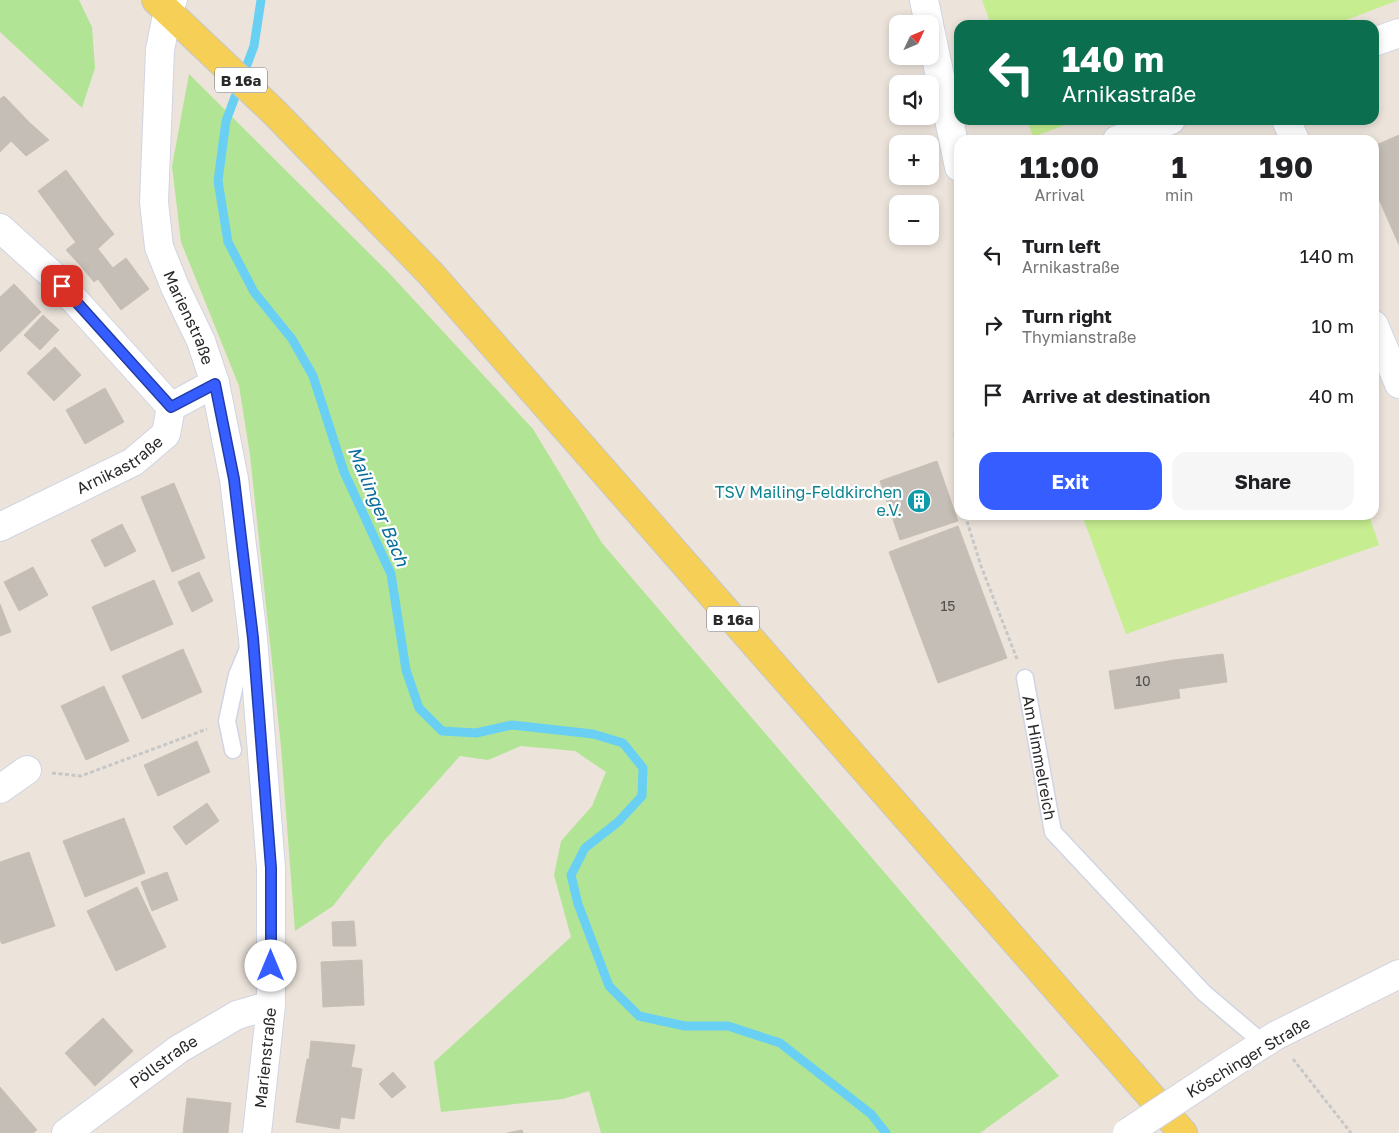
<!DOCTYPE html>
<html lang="en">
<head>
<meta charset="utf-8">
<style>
	:root { --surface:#fff; --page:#f6f6f6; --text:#202124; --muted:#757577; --accent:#355dff }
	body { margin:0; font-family:"Golos Text",sans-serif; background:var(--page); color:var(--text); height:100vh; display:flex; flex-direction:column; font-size:19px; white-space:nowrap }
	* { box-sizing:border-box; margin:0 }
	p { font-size:16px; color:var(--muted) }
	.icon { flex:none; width:28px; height:28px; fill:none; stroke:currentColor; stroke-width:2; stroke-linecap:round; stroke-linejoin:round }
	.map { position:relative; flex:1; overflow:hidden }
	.side { position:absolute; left:954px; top:135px; width:425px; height:385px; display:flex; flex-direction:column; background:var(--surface); border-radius:15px; box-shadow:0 2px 8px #0003 }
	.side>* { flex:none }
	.banner { position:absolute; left:954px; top:20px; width:425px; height:105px; border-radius:15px; box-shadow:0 2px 8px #0003; background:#0b6e4f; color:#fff; overflow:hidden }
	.needle { width:32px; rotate:46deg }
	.tools { position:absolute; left:889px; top:15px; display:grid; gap:10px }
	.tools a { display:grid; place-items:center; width:50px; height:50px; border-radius:10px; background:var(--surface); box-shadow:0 2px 8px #0003; font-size:25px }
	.pin { position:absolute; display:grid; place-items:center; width:42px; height:42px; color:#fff; margin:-21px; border-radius:10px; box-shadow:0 2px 8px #0006 }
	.me { position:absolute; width:55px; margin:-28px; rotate:0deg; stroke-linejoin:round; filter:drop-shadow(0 0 4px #0008) }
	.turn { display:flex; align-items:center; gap:18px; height:105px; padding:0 25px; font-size:22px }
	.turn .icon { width:65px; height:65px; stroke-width:2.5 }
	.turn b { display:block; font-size:35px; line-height:42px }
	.eta { display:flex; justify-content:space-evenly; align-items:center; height:85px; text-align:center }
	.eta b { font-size:30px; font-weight:700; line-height:35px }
	.primary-button { display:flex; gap:10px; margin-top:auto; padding:10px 25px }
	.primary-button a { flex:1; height:58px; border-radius:15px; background:var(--accent); color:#fff; font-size:20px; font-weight:700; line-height:58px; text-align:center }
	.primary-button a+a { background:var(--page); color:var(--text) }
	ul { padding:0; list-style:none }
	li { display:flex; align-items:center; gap:15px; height:70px; padding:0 25px }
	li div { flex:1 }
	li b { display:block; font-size:19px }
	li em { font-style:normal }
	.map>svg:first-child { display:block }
	.green { fill:#b1e595 }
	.pitch { fill:#c6ed90 }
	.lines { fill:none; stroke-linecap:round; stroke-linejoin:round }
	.stream { stroke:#69d0f3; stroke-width:9 }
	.building { fill:#c4beb6; stroke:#c8c0b4 }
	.lane-casing { stroke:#d0d4e3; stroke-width:19 }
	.street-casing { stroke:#d0d4e3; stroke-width:30 }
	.primary-casing { stroke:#c7c7c7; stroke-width:30 }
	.path { stroke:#c7c7c7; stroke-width:3; stroke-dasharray:4 2.5; stroke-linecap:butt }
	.lane { stroke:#fff; stroke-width:16 }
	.street { stroke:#fff; stroke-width:28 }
	.primary { stroke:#f6cf56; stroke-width:28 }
	.street-bridge-casing { stroke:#d0d4e3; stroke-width:30; stroke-linecap:butt }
	.street-bridge { stroke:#fff; stroke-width:28 }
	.route-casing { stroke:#223ca6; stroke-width:12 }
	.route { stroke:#355dff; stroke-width:9 }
	.labels { text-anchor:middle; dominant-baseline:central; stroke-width:4.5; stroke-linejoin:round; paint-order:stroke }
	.number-label { font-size:14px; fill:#504e4c }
	.shield { fill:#fff; stroke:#696969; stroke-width:1 }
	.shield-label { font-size:15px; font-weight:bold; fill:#292929 }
	.street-label { font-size:16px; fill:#292929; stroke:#fff }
	.culture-label { font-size:16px; fill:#0d838f; stroke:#fff; text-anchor:end }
	.water-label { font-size:18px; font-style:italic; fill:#086c9e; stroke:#fff }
</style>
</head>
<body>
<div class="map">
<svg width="1399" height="1133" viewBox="0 0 1399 1133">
	<rect width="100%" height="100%" fill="#ece4db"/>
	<path class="green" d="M0,0h79l13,27 3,41 -13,40 -82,-76z
		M189,74l201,200 143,155 69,114 457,533 -79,57h-379l-12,-42 -26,8 -122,13 -7,-50 137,-125 -17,-62 7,-34 31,-35 14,-34 -31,-21 -54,-5 -33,14 -28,-4 -77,86 -50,64 -38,25 -14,-184 -31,-292 -11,-69 -58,-144 -9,-76z"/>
	<path class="pitch" d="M982,0h417l-66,25h-342z
		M1027,120h51l-45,17z
		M1082,515h287l10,30 -253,89z"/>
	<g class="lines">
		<path class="stream" d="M261,0l-7,46 -28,75 -8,60 10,61 26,50 38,47 21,37 31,96 47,102 15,96 13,38 23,23 34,2 36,-8 81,9 30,9 20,25 -1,28 -24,26 -33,26 -14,27 7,29 31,82 30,30 46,10h43l52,17 91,71 15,19"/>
	</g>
	<path class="building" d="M4,96l26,27 -30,29v-53z
		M30,123l19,17 -23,16 -15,-15z
		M1399,135v110l-25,-57v-42z
		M66,170l36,49 -28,21 -36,-49z
		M102,219l12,15 -34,31 -14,-15 10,-8 -2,-2z
		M98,249l15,19 -19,14 -14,-17z
		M126,258l23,31 -28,21 -23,-31z
		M14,284l27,28 -41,40v-55z
		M43,315l16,15 -19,20 -16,-15z
		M55,347l26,28 -27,26 -27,-28z
		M105,388l19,34 -39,22 -19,-34z
		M937,461l21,60 -58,19 -20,-59z
		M174,483l31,75 -33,14 -31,-75z
		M122,524l14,27 -31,16 -14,-27z
		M958,526l49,132 -69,25 -49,-131z
		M33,567l15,28 -29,16 -15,-29z
		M199,572l14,29 -21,11 -14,-30z
		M154,580l19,44 -62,27 -19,-44z
		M0,604l11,28 -11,4z
		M183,649l19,43 -60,27 -20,-43z
		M1223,654l4,28 -49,7 -4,-29z
		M1174,660l6,38 -65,11 -6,-38z
		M104,686l25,55 -43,19 -25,-54z
		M197,741l13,31 -52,24 -14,-31z
		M207,803l12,18 -33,24 -13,-18z
		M124,818l21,55 -60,24 -22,-56z
		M29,852l26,74 -53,18 -2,-4v-78z
		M167,872l11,28 -26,11 -11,-29z
		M137,887l29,60 -50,24 -29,-60z
		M354,921l2,25h-23l-1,-24z
		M362,960l2,45 -41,2 -2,-45z
		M103,1018l30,33 -38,35 -30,-33z
		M311,1041l44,4 -4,22 -42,-7z
		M307,1059l55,10 -8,50 -13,-2 -2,12 -43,-7z
		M393,1072l13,15 -14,11 -13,-14z
		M0,1087l37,43 -4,3h-33z
		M187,1098l44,5 -3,30h-45z
		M522,1130l1,3h-16z"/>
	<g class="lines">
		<g class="lane-casing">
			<g id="lane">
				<path id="s1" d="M1025,678l28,154 151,161 59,50"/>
				<path d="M233,750l-6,-29 10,-46 13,-31"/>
			</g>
		</g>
		<g class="street-casing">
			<g id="street">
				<path id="s2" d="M173,0l-5,10 -8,40 -6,152 5,45 16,40 26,54 14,42 19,96 19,159 18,230v137l-14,128"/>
				<path d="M924,0l5,24"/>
				<path d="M930,29l29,138"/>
				<path d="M1374,42l25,-9"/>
				<path d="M1286,120l9,20"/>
				<path d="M1117,140l54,-20"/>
				<path d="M0,228l50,45 121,134"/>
				<path d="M1374,325l25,59"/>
				<path id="s3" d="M0,527l133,-65 33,-28 5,-27 44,-24"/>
				<path d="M0,789l27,-19"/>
				<path d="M1230,1065l45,-29 124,-62"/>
				<path id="s4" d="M66,1133l113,-84 58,-34 34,-10"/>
			</g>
		</g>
		<g class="primary-casing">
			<path id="primary" d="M156,0l119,113 156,161 752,859"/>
		</g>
		<path class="path" d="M959,368l-4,67 4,59
			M965,515l16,51 36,93
			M52,773l29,3 126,-47
			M1293,1059l58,74"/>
		<use href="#lane" class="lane"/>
		<use href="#street" class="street"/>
		<use href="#primary" class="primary"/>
		<g class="street-bridge-casing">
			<path id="street-bridge" d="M1127,1133l103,-68"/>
		</g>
		<use href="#street-bridge" class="street-bridge"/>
	</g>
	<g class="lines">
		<g class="route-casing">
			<path id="route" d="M62,286l109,121 44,-23 19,95 19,159 18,230v98"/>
		</g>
		<use href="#route" class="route"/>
	</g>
	<defs>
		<g id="building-disc" transform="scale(1.25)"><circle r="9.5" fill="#0f9aa8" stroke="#fff"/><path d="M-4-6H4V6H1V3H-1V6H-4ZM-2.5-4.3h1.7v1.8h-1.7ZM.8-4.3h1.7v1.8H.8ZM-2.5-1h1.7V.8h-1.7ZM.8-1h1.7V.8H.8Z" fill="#fff"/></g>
	</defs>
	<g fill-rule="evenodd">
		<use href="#building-disc" x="919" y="501"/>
	</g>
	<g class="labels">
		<g class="number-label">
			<text x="948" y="605">15</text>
			<text x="1143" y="680">10</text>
		</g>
		<g class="shield">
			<rect x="215" y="67.5" width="52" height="25" rx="4"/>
			<rect x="707" y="606.5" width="52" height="25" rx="4"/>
		</g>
		<g class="shield-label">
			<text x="241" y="80">B 16a</text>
			<text x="733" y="619">B 16a</text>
		</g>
		<g class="street-label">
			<text stroke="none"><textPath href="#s2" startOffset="326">Marienstraße</textPath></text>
			<text stroke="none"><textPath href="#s3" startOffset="135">Arnikastraße</textPath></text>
			<text stroke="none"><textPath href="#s1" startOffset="81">Am Himmelreich</textPath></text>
			<text transform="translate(1248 1057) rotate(-31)">Köschinger Straße</text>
			<text transform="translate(265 1058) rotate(-84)">Marienstraße</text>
			<text stroke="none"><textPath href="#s4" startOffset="121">Pöllstraße</textPath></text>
		</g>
		<g class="culture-label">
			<text x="902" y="492">TSV Mailing-Feldkirchen<tspan x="902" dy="18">e.V.</tspan></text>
		</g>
		<g class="water-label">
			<text transform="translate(379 506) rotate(67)">Mailinger Bach</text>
		</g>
	</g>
</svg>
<div class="tools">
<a><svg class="needle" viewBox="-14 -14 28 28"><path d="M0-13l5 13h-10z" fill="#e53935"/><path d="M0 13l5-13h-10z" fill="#757577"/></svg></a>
<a><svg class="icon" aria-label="sound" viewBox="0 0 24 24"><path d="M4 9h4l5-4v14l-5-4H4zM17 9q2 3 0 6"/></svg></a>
<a>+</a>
<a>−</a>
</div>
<div class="pin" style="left:62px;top:286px;background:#d93025"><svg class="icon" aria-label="arrive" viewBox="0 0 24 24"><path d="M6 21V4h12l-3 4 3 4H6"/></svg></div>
<svg class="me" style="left:271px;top:966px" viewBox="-20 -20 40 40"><circle r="19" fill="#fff"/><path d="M0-13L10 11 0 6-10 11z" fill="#355dff"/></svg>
<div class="banner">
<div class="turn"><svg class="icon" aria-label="left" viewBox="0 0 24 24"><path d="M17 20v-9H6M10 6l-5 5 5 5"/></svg><div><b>140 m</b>Arnikastraße</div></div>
</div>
<section class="side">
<div class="eta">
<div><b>11:00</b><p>Arrival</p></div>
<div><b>1</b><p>min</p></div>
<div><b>190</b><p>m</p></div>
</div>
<ul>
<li><svg class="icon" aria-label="left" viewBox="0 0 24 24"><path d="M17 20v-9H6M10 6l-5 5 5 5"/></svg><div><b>Turn left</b><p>Arnikastraße</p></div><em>140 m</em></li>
<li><svg class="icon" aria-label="right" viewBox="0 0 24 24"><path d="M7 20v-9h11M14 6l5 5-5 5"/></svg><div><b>Turn right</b><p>Thymianstraße</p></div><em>10 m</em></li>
<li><svg class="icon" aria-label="arrive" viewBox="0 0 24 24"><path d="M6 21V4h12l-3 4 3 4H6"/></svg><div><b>Arrive at destination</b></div><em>40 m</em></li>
</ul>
<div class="primary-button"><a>Exit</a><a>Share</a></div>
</section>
</div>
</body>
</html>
